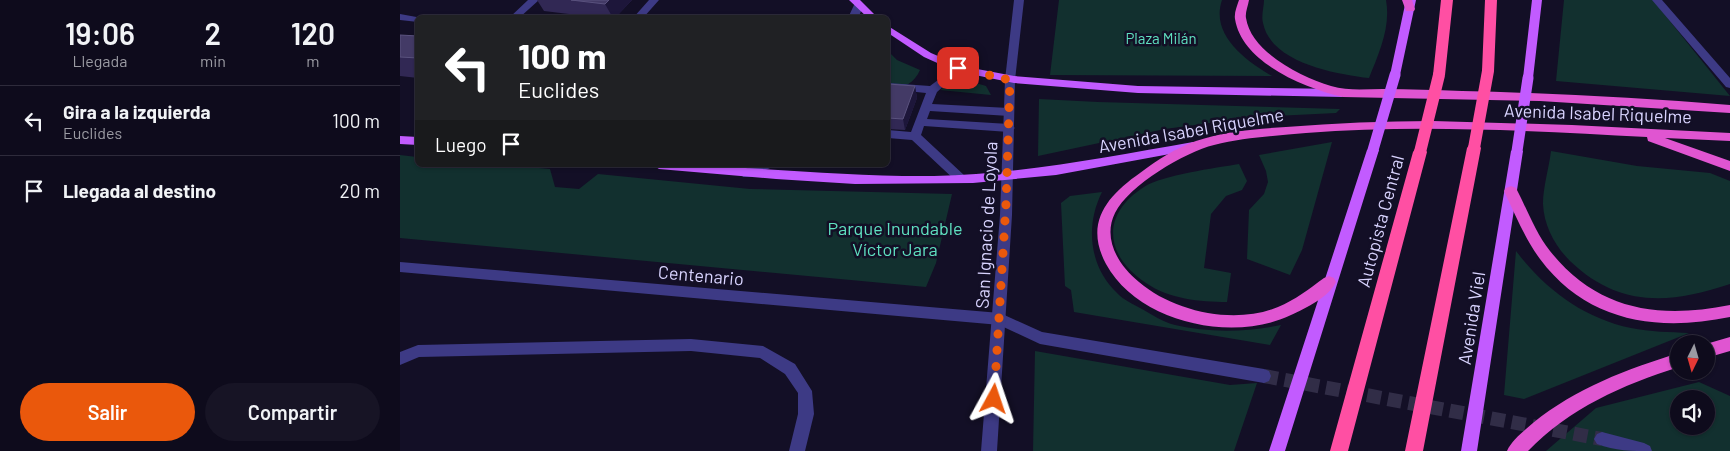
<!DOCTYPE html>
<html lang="es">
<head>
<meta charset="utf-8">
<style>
	:root { --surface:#0e0b1c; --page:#171425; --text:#f1f3f6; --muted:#9b9ba3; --line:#2e2b3b; --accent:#ea580c }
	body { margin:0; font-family:Barlow,sans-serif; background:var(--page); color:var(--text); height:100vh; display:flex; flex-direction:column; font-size:19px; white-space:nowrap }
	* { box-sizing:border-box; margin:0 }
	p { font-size:16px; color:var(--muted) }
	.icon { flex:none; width:28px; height:28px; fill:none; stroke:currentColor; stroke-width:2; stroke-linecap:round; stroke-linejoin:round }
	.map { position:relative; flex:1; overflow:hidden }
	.sheet { display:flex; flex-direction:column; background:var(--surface); width:400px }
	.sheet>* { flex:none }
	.guide { position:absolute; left:15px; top:15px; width:475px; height:152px; border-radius:8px; box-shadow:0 1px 4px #0004,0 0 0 1px var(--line); background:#202124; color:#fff; overflow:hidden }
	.needle { width:32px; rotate:185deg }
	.tools { position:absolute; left:1270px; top:335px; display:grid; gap:10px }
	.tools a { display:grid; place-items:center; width:45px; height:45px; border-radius:50%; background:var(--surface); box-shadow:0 1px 4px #0004,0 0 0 1px var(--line); font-size:25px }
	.pin { position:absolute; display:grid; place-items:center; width:42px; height:42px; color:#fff; margin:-21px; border-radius:10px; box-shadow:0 2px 8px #0006 }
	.me { position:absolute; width:55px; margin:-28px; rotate:5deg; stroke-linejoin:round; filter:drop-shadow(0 0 4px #0008) }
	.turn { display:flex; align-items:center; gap:18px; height:105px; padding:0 20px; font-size:22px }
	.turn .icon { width:65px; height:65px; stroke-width:2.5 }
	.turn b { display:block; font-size:35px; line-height:42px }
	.then { display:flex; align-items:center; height:48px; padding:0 20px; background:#0003; gap:10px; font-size:19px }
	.eta { display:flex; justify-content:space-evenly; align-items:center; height:85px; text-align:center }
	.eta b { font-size:30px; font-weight:600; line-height:35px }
	.button { display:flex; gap:10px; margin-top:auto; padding:10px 20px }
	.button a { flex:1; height:58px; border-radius:30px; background:var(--accent); color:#fff; font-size:20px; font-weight:600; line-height:58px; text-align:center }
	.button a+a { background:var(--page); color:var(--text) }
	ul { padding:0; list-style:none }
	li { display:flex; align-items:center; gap:15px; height:70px; padding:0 20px; border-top:1px solid var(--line) }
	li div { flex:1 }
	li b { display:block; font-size:19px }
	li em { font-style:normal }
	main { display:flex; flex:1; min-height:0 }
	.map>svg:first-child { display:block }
	.green { fill:#12302f; fill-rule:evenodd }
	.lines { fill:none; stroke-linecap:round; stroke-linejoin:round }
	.pedestrian-tunnel { stroke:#312d47; stroke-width:14; stroke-dasharray:14 7; stroke-linecap:butt }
	.service { fill:#3d3a85; fill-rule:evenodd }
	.pedestrian { fill:#3d3a85; fill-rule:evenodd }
	.minor { fill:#3d3a85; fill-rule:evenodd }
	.tertiary { fill:#3d3a85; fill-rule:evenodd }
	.primary { fill:#c25bff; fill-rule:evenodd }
	.trunk { fill:#e055d1; fill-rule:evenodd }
	.motorway { fill:#ff4fa3; fill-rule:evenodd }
	.primary-bridge { stroke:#c25bff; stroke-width:11 }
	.motorway-bridge { stroke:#ff4fa3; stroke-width:12 }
	.wall { fill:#312854 }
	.shaded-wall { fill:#1d163a }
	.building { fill:#433a66; stroke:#5a527e }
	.route { stroke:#ea580c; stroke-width:9; stroke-dasharray:0 16.2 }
	.labels { text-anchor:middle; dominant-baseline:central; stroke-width:5; stroke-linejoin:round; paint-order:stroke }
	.far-park-label { font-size:15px; fill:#5fe0c0; stroke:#130f26 }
	.street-label { font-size:18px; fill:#d9d4ff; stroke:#130f26 }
	.park-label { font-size:18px; fill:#5fe0c0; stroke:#130f26 }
</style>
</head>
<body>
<main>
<section class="sheet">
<div class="eta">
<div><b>19:06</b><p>Llegada</p></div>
<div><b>2</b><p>min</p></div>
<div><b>120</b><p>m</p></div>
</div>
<ul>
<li><svg class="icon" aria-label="left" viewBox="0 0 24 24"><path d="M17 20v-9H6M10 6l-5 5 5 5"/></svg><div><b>Gira a la izquierda</b><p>Euclides</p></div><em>100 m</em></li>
<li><svg class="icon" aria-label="arrive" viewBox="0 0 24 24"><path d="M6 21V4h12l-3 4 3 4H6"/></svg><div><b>Llegada al destino</b></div><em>20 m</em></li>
</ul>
<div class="button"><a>Salir</a><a>Compartir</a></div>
</section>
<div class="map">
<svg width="1330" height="451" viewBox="0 0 1330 451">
	<rect width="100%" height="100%" fill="#130f26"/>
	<path class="green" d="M659,0h163c-12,35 24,61 50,76l-222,-1z
		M864,0h122c5,27 -7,53 -17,78 -33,-4 -98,-15 -106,-55 -2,-7 1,-16 1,-23z
		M1164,0h89l77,96 -174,-15z
		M488,51l9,9 23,10c-6,14 -18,19 -32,18z
		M558,80l11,1 17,5 5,9 -51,-5 7,-5z
		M639,99l59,3 242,7 -4,4 -82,4 -89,12 -127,27z
		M932,142l-30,108 -12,25 -43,-16 2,-49 15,-16 4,-12 -2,-11 -7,-16z
		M1151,151l86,15 73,7 20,8v103c-60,20 -111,24 -160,-23 -15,-15 -26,-35 -27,-57 0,-17 6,-36 8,-53z
		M0,155l17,2 1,8h87l45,4 5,18 24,2 19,-15 152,15 202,5 -16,69 -10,24 -526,-49z
		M839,164l8,17 -5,9 -16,6 -15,18 -7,54 27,5 -4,29c-27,0 -58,-3 -81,-19 -41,-27 -46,-68 -2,-96 18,-12 72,-19 95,-23z
		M702,192c-17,34 -13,75 16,102 6,6 15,10 22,14 11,6 23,14 35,17 33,8 73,7 106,0l-11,20 -196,-33 -3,-22 -6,-4 -4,-83 9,-7z
		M1116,251c29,38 67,67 115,77 19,4 39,4 58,5l-165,66 -20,-4z
		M635,351l195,34 27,-2 -23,68h-201z
		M1299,382l31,14v55h-184l50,-43zM1279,399h27v27h-27z"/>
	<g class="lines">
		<path class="pedestrian-tunnel" d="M864,376l338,63"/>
		<path class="service" d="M249,0h10l-16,18h-10z
			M558,65l5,3 -1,2 -25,22 -5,12 77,4 5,4 -5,4 -79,-5 -3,8 82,5 6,4 -6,4 -85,-6 -3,9 44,41 2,3 -2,3h-8l-45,-42 -24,-2v-8l23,2 15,-39 -38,-4v-6l42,3z
			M356,165h16l-2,3 -19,9h-8l-2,-3 2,-3z
			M291,339l72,7 32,18 17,27 2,23 -9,37h-16l9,-37v-21l-13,-19 -25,-16 -69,-7 -272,6 -19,8v-13l18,-7z"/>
		<path class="pedestrian" d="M600,313l42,19 222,37 5,2 2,5 -2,5 -5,2 -224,-39 -45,-21 -2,-4 2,-4z
			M1202,432l42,11 6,3 2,5c-20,0 -37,0 -55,-7l-3,-5 3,-5z"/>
		<path class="minor" d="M128,0h11l-20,18h-10z
			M1252,0h10l68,78v10l-4,-1z
			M459,2l5,3 -6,13h-10l6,-13z
			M0,14l22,4h-4v4l-18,-2z
			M0,262l600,51 5,2 2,4 -2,4 -5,2 -600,-53z"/>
		<path class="tertiary" d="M614,0h10l-9,80 -3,135 -15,236h-16l19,-236 5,-135z"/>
		<path class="primary" d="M449,0h11l18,18h-10z
			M1006,0h10l-16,75 -5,3 -5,-3z
			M1132,0h10l-9,78 -5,3 -5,-3z
			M488,26l43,27 21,9 20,6 42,8 124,10 204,3 5,4 -5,4 -204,-4 -124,-10 -44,-9 -26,-8 -20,-9 -36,-24z
			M0,136l18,1v8l-18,-1z
			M793,142l4,1 2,3 -2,3 -141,26 -83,8 -118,1 -79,-5 -117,-10 -6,-4c94,0 187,12 281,11 87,-2 173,-19 259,-34z
			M973,146l6,4 -94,301h-16l98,-301z
			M1117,147l6,4 -46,300h-16l50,-300z"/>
		<path class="trunk" d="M839,0h10c-1,6 -4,13 -3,18 5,34 55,59 85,68 17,5 34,3 52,3 26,0 53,1 79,2 90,2 179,7 268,14v8l-190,-12 -197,-4c-38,-9 -101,-34 -108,-78 -1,-6 2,-13 4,-19z
			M1002,0h10l3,9 -1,2h-8z
			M1033,121l139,4 158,8v8l-65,-3 65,23v10l-82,-30 -1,-4c-113,-6 -228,-13 -341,-4 -30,3 -62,4 -92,12 -29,7 -85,40 -99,68 -13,26 4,53 24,69 35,30 96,43 139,25 17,-7 31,-18 46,-29l5,-2 5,2 2,4c-7,15 -30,26 -45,33 -58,28 -153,8 -185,-51 -22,-41 1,-68 34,-91 17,-13 36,-25 56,-32 29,-10 59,-12 90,-14 49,-4 98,-6 147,-6z
			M1111,186l5,2c11,21 19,44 34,63 48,60 109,68 180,54v12c-73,15 -143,5 -190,-58 -15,-20 -25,-45 -36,-68l2,-3z
			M1330,337v14l-24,7v-14z
			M1279,353v14c-57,18 -109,41 -151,84h-21c5,-11 17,-20 26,-28 43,-35 94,-54 146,-70z"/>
		<path class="motorway" d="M1041,0h12l-8,75 -6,4 -6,-4z
			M1085,0h12l-3,71 -6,4 -6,-4z
			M1074,143l5,2 2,3 -58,303h-18l62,-303 2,-3z
			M1020,147l5,2 2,3 -79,299h-18l83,-299 2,-3z"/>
		<path class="primary-bridge" d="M973,150l22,-75
			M1117,151l11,-73"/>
		<path class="motorway-bridge" d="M1074,148l14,-77
			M1020,152l19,-77"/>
	</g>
	<path class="wall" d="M137,0h95l-17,18h-13l-58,-7z
		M0,35l18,1v42l-18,-2z
		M488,84l27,2 2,12 -12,32 -17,-1z"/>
	<path class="shaded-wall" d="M209,0h23l-17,18h-2l-8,-14z
		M515,86l2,12 -12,32 -2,-11z"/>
	<path class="building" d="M171,0h38l-4,4z
		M0,35l18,1v22l-18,-1z
		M488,84l27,2 -12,33 -15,-1z"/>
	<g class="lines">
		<path class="route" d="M558,68l52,12 -4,124 -12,195"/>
	</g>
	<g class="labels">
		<g class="far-park-label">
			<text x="761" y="38">Plaza Milán</text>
		</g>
		<g class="street-label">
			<text transform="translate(1198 113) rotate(2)">Avenida Isabel Riquelme</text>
			<text transform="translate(791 130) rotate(-10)">Avenida Isabel Riquelme</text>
			<text transform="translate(980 221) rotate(-75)">Autopista Central</text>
			<text transform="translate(586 225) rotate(-87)">San Ignacio de Loyola</text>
			<text transform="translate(301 275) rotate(5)">Centenario</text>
			<text transform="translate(1071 318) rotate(-81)">Avenida Viel</text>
		</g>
		<g class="park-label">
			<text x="495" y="228">Parque Inundable<tspan x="495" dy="21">Víctor Jara</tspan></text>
		</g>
	</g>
</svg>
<div class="tools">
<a><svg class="needle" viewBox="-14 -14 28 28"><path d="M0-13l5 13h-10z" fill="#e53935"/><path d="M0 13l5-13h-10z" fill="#9b9ba3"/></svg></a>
<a><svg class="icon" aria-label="sound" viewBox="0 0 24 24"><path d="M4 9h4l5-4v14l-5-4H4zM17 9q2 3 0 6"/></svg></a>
</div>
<div class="pin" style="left:558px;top:68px;background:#d93025"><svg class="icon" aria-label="arrive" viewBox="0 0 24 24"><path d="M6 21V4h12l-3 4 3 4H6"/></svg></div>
<svg class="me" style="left:594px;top:399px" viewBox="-20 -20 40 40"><path d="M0-17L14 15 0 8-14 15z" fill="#ea580c" stroke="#fff" stroke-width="4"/></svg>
<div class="guide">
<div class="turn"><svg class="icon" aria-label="left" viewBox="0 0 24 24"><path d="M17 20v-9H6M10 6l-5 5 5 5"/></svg><div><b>100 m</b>Euclides</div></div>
<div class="then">Luego<svg class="icon" aria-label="arrive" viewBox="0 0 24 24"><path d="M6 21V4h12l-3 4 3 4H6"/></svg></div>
</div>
</div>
</main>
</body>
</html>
